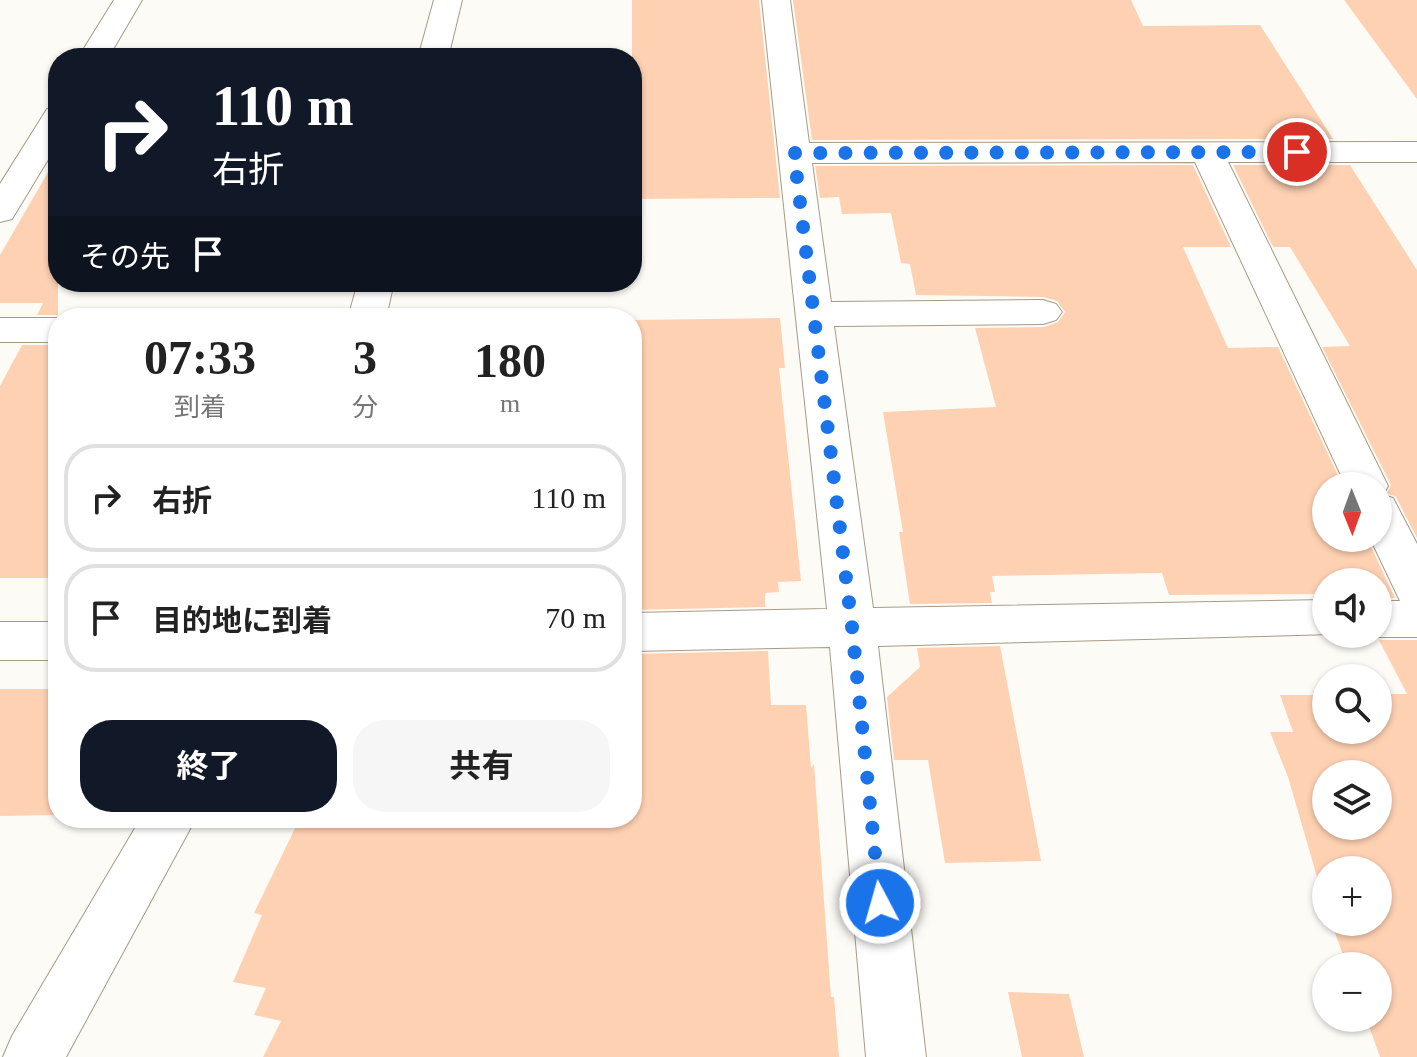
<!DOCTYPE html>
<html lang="ja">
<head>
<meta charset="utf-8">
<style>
	:root { --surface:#fff; --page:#f6f6f6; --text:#222; --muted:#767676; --line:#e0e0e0; --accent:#111827 }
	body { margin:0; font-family:"Times New Roman","Noto Sans JP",serif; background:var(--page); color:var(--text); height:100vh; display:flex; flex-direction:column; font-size:30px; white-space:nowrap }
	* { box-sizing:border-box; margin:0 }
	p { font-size:26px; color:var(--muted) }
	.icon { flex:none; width:44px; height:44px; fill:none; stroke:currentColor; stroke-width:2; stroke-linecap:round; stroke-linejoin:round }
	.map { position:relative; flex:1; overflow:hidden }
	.side { position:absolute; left:48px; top:308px; width:594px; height:520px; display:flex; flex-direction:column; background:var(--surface); border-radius:32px; box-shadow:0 2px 6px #0004 }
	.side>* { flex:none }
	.hud { position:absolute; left:48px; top:48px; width:594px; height:244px; border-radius:32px; box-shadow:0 2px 6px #0004; background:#111827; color:#fff; overflow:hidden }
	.needle { width:52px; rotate:179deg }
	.fabs { position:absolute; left:1312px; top:472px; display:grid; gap:16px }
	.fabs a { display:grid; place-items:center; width:80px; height:80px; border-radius:50%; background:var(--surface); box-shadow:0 2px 6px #0004; font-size:40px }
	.pin { position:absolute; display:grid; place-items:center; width:68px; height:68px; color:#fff; margin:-34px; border:4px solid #fff; border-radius:50%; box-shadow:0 2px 8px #0007 }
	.me { position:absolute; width:88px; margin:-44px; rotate:354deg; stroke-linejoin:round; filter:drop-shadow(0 0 6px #0008) }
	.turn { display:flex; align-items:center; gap:28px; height:168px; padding:0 32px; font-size:36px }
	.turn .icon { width:104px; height:104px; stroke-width:2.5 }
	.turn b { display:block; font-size:56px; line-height:68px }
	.then { display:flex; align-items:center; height:76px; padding:0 32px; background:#0003; gap:16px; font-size:30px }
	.eta { display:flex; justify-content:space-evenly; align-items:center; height:136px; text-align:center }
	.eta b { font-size:48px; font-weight:700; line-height:56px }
	.primary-button { display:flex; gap:16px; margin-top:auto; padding:16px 32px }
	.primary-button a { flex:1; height:92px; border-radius:32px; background:var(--accent); color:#fff; font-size:32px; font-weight:700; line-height:92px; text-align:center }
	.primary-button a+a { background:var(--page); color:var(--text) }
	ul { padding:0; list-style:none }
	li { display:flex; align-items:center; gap:24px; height:108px; margin:0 16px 12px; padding:0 16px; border:4px solid var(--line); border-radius:32px }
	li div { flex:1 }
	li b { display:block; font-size:30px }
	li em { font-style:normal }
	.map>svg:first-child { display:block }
	.building { fill:#ffd1b3; fill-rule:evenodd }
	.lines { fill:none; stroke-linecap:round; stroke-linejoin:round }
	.minor-casing { stroke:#a79b86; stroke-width:2 }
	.tertiary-casing { stroke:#a79b86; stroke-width:2 }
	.minor { fill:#fff; fill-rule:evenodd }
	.tertiary { fill:#fff; fill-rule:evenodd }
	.route { stroke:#1a73e8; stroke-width:14; stroke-dasharray:0 25.2 }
</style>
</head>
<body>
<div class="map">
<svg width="1417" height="1057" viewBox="0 0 1417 1057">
	<rect width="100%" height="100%" fill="#fdfbf6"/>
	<path class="building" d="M632,0h127l21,198 -148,1z
		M793,0h338l12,26 117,-1 73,114 -521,1z
		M1344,0h73v99z
		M58,155v160h-21l6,-12h-43v-48z
		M1193,165l38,82h-48l45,101 50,-1 65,139h-17v52h41l28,60h-17v-16h-52v12l-157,1 -7,-22 -170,3 3,16h-5l2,11 -82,1 -11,-72h4l-20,-120 113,-5 -21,-79 69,-1 14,-5 7,-10 -8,-11 -14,-4 -127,-2 -6,-31 -9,-1 -10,-50 -49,1 -3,-17 -19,1 -5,-32z
		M1233,165h117l67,105v268l-21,-41 -9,-4 4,-8 -69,-138 28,-1 -60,-99h-17z
		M780,318l5,50h-6l22,213 -23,1 1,10 -14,1v14l-133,3v-290z
		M22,345h36v233h-58v-192z
		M1379,640h38v417h-37l-14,-39h12v-52h-31l-16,-44h47v-52h-52v38l-38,-131 -18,-45h23l-13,-37h46v35h52v-36h29zM1326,774h52v52h-52z
		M1000,646l41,215 -96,2 -17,-103h-34l-7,-63 33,-30 -3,-19z
		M768,651l3,54h35l5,63 3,-4 17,233h3l5,60h-576l18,-36 -27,-6 12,-27 -33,-6 29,-67 -8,-2 46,-95h332v-164z
		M0,689h58v126l-58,1z
		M1008,992l61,2 15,63h-62z"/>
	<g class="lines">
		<g class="minor-casing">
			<path id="minor" d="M114,0h28l-34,58h-30z
				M762,0h28l19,143 608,-1v20h-189l160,324 -5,9 10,3 24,46v93h-39l-11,-3h11v-33h22l-30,-63h8v-52h-32l-151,-324 -383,1 19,139 212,-2 13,4 6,8 -6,8 -13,4 -209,2 39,282 453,-8v34h8l-456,12 48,411h-60l-36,-410 -198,4v-38l195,-4z
				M58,107v36l-46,76 -12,3v-38l47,-75z
				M0,318h59l-1,24h-58z
				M0,622h58v38h-58z"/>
		</g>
		<g class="tertiary-casing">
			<path id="tertiary" d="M434,0h28l-14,58h-30z
				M358,282h36l-8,36h-38z
				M141,818h55l-130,239h-63l9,-21z"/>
		</g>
		<use href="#minor" class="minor"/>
		<use href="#tertiary" class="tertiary"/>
	</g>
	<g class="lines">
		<path class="route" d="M880,903l-28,-276 -58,-474 503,-1"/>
	</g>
</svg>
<div class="fabs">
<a><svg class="needle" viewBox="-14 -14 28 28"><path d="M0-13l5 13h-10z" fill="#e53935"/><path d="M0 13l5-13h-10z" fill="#767676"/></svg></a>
<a><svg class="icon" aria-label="sound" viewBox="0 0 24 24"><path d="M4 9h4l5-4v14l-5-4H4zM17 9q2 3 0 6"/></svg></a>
<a><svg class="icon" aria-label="search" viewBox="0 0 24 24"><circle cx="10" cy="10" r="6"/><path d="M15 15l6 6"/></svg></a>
<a><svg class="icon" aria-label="layers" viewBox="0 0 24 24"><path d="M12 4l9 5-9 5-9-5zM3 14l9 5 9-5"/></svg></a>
<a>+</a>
<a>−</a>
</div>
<div class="pin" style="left:1297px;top:152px;background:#d93025"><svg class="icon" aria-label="arrive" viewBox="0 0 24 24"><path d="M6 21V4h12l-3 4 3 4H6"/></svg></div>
<svg class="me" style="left:880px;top:903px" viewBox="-20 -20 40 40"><circle r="17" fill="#1a73e8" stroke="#fff" stroke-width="3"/><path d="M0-11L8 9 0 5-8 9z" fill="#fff"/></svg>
<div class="hud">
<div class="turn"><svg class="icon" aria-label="right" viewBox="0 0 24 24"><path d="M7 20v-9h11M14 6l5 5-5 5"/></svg><div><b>110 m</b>右折</div></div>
<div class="then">その先<svg class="icon" aria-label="arrive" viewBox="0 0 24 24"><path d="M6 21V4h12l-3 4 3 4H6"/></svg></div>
</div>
<section class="side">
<div class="eta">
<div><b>07:33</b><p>到着</p></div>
<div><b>3</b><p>分</p></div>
<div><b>180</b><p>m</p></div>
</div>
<ul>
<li><svg class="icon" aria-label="right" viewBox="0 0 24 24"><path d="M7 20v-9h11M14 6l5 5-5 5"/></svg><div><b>右折</b></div><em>110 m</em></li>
<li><svg class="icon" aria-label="arrive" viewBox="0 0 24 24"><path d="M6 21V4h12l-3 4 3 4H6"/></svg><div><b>目的地に到着</b></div><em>70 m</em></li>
</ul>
<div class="primary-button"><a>終了</a><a>共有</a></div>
</section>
</div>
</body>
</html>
